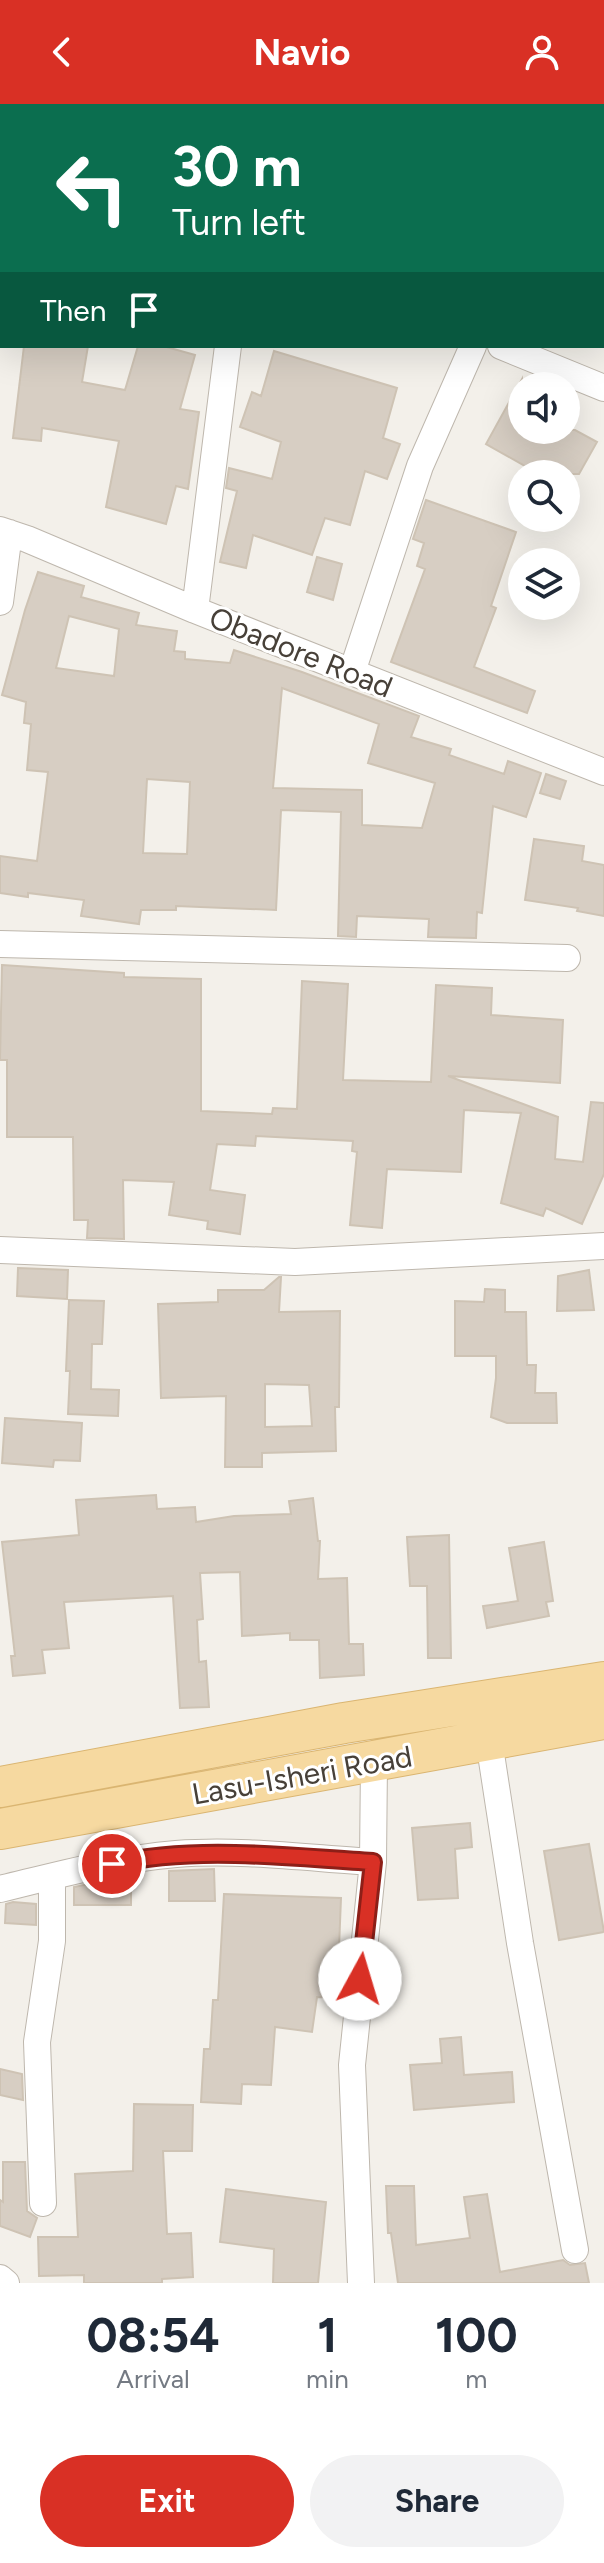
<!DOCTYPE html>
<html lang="en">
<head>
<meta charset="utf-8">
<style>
	:root { --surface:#fff; --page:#f2f2f3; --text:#1f2937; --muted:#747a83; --accent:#d93025 }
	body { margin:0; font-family:Figtree,sans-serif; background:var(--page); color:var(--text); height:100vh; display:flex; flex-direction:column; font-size:30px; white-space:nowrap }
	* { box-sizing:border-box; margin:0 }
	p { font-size:26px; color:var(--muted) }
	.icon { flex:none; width:44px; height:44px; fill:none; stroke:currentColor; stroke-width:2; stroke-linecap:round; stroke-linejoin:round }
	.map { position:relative; height:2179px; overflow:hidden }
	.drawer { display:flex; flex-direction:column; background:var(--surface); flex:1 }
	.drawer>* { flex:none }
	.top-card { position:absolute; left:0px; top:0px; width:604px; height:244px; box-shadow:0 8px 32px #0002; background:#0b6e4f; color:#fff; overflow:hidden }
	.controls { position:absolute; left:508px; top:268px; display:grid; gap:16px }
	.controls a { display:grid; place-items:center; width:72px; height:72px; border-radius:50%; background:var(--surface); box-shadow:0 8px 32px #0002; font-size:40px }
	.pin { position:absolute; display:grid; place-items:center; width:68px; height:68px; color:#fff; margin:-34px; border:4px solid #fff; border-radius:50%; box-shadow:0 2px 8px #0007 }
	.me { position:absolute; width:88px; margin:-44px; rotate:6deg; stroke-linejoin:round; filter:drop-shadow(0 0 6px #0008) }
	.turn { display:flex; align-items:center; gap:28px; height:168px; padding:0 40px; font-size:36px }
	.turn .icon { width:104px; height:104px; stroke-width:2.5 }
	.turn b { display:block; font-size:56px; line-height:68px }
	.then { display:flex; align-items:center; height:76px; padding:0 40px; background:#0003; gap:16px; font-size:30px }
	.eta { display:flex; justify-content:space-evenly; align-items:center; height:136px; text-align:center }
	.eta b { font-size:48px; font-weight:700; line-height:56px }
	.button { display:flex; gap:16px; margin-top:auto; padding:16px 40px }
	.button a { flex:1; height:92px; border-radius:48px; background:var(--accent); color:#fff; font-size:32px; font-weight:700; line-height:92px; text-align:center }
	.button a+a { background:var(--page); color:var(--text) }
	header { display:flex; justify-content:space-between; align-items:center; height:104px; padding:0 40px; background:var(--accent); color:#fff; font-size:36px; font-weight:700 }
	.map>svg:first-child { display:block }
	.building { fill:#d7cec3; stroke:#cec3b4; stroke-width:2; fill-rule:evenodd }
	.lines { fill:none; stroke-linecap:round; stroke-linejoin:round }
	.street-casing { stroke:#beb7ad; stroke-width:28 }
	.primary-casing { stroke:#dab571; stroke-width:42 }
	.street { stroke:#fff; stroke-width:26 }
	.primary { stroke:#f6d9a0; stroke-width:40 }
	.route-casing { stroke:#8d1f18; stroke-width:20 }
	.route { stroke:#d93025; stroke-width:14 }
	.labels { text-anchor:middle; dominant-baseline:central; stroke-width:6; stroke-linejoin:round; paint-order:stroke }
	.street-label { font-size:30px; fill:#474038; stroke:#fff }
</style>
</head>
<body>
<header><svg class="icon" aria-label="back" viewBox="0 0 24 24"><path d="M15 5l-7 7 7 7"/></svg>Navio<svg class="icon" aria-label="person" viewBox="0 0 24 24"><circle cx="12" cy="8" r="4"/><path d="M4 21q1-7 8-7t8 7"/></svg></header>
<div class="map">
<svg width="604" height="2179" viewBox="0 0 604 2179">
	<rect width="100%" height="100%" fill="#f3f0ea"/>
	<path class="building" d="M24,242h64l-6,36 43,8 13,-44h25l32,9 -15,54 19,3 -11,77 -12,-3 -10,38 -60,-17 13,-66 -77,-13 -1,13 -28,-3z
		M274,247l123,37 -14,50 17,6 -13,35 -22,-8 -15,54 -25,-7 -13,37 -59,-20 -7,33 -26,-6 17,-71 -11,-3 3,-20 43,11 9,-37 -41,-15 12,-35 9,4z
		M522,275v51h53l22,12 -18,32h-40l-53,-30z
		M426,396l90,32 -25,74 5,2 -22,59 61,24 -8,22 -136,-51 34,-93 -8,-3 7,-23 -11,-4z
		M317,453l25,7 -9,36 -26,-8z
		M38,468l46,14 -3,11 58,16 -3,12 41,6 -3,20 11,1v7l45,4 4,-13 68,22 117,44 -8,21 40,12 -2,6 55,19 4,-13 33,12 -15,44 -33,-11 -11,107 -5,-1 -1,26 -48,-1 1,-18 -72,-3 -1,21 -18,-1 3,-124 -60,-2 -5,100 -100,-4v4h-35l-2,14 -58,-8 3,-16 -56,-7v4l-28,-4v-37l37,5 11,-89 -21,-2 4,-46 -7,-1 2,-21 -24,-7 23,-85zM69,512l50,13 -5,47 -58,-8zM282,584l97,36 -11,39 67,20 -13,45 -60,-3v-35l-89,-2zM147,675l43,3 -3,72 -44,-1z
		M546,670l20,7 -6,18 -20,-6z
		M534,735l50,7 -2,15 22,4v51l-27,-5 1,-3 -53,-8z
		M2,861l122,8v4l77,2v132l71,3 1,-6 24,1 5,-128 46,3 -5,96 88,2 5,-97 56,3 -1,27 72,5 -3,63 -112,-7 110,41 -3,42 28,3 8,-60 13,1v71l-22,50 -36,-16 -3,8 -42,-13 20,-90 -57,-3 -3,62 -74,-3 -5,59 -32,-3 7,-73 -5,-1 1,-10 -97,-5 -1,10 -38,-2 -7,46 35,5 -5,39 -33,-5 1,-8 -39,-6 5,-33 -51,-2 1,59 -37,-1 1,-18h-14l-1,-83h-66v-77h-7z
		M18,1164l50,2 -1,29 -50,-3z
		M589,1166l5,40 -37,1 1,-35z
		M279,1173h2l-2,35 61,-1 -1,96h-4l1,44 -74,2v14h-37l1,-71 -65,2 -3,-94 60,-2v-12h46zM265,1280l44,1 3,41 -47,1z
		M485,1185l20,1v22h21l1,53h9l-1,28h21l1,30h-50l-16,-6 5,-39v-22h-41v-55l29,1z
		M69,1196l35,1 -2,43h-10l-1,45 28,1 -1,26 -50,-2 2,-43h-4z
		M5,1314l77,5 -2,38 -26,-1 -1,7 -51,-4z
		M156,1391l1,14 38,-2 1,15 38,-6 57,-2 -2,-13 24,-3 5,43h2l-2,38 29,-1 2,66h14l1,31 -44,3 -1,-38h-29v-7l-48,3 -2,-64 -40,1 3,46 -6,1 2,42 7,-1 3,46 -29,1 -7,-112 -109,6 5,46 -27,2 3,23 -32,3 -2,-20h4l-13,-114 77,-7 -3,-35z
		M449,1431l2,123h-23l-1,-72h-17l-3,-49z
		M544,1438l9,59 -7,1 3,14 -62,12 -4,-22 35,-5 -9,-53z
		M470,1719l2,24 -17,2 3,49 -40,2 -6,-72z
		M589,1740l15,88 -45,8 -15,-89z
		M214,1765l1,32h-46v-30z
		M84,1781h47v20h-57v-18z
		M224,1790l117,4 -4,100 -20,-1 -5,35 -37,-5 -4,58 -29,-1 -1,20 -40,-2 3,-53h6l3,-49h5z
		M13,1798l23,2v21l-31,-2 1,-19z
		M461,1933l3,38 48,-3 2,30 -100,8 -4,-45 32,-2 -2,-24z
		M0,1965l22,5 1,26 -23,-5z
		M134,2000l59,1 -1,46h-29l4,83 24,-1 2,44 -31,2v4h-78v-8l-45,1 -1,-39h40l-3,-63 58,-3z
		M3,2058h22l2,49 10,7 -7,19 -30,-11v-26l3,2z
		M386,2082h28l2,59 54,-7 -6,-41 23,-3 13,78 63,-12 7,5 15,-2 4,20h-191l-7,-50h-3z
		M226,2085l100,13 -8,81h-45l1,-34 -54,-7z"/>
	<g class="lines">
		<g class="street-casing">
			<path id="street" d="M279,2l1,-2
				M602,12l2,-2
				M0,96l2,1
				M501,242l103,42
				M0,426l27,9 168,71 409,162
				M0,498l9,-69
				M195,506l33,-264
				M352,568l68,-206 53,-120
				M0,840l567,14
				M0,1146l295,12 309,-16
				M489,1637l31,202 55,307
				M0,1785c58,-14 116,-30 176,-35 65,-5 132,4 197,8
				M43,2099l-6,-161 15,-101v-64
				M0,2174l6,5
				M361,2179l-9,-218 21,-203 1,-100"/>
		</g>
		<g class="primary-casing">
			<path id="primary" d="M0,1683l344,-64 260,-41
				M0,1725l604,-110"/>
		</g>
		<use href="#street" class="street"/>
		<use href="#primary" class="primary"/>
	</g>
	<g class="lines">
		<g class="route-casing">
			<path id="route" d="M112,1760c85,-19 174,-7 261,-2l-13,117"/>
		</g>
		<use href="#route" class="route"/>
	</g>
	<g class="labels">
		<g class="street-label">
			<text transform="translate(301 548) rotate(22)">Obadore Road</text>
			<text transform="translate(302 1671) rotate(-10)">Lasu-Isheri Road</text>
		</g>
	</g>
</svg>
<div class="controls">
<a><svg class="icon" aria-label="sound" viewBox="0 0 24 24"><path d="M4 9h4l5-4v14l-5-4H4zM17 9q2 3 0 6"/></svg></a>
<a><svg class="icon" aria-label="search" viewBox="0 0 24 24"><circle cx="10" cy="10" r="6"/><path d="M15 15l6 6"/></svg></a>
<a><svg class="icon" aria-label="layers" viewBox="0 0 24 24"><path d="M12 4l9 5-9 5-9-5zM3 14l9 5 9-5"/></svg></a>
</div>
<div class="pin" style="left:112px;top:1760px;background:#d93025"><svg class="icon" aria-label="arrive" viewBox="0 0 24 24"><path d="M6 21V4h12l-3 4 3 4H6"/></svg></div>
<svg class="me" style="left:360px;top:1875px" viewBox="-20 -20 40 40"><circle r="19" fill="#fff"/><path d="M0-13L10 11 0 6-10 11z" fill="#d93025"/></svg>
<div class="top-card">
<div class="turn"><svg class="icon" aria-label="left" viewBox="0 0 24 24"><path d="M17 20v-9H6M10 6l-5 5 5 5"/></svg><div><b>30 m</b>Turn left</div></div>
<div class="then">Then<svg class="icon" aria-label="arrive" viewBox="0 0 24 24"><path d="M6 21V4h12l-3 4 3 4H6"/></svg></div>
</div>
</div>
<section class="drawer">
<div class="eta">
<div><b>08:54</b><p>Arrival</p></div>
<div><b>1</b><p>min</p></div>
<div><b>100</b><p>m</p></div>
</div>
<div class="button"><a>Exit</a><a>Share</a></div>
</section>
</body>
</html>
